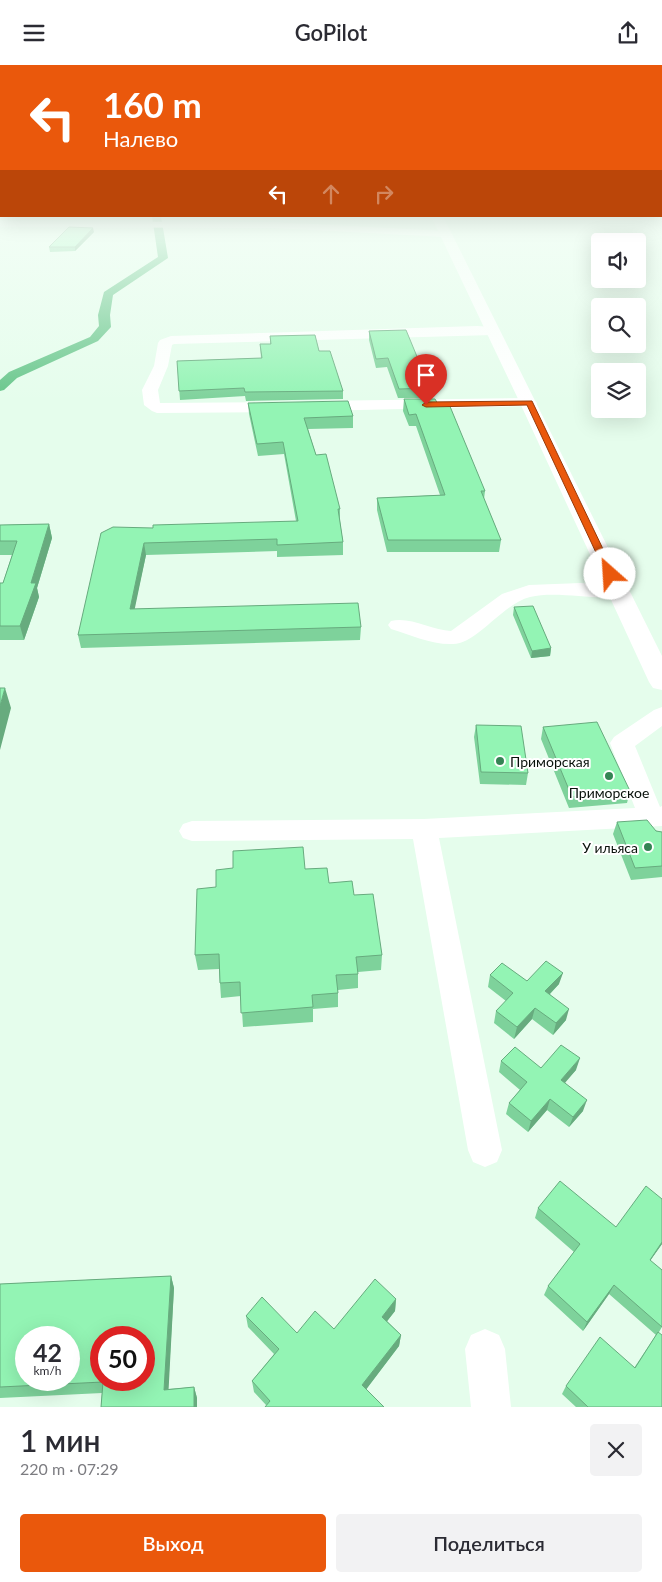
<!DOCTYPE html>
<html lang="ru">
<head>
<meta charset="utf-8">
<style>
	:root { --surface:#fff; --page:#f2f2f3; --text:#2b2b33; --muted:#7c7c81; --accent:#ea580c }
	body { margin:0; font-family:Lato,sans-serif; background:var(--page); color:var(--text); height:100vh; display:flex; flex-direction:column; font-size:19px; white-space:nowrap }
	* { box-sizing:border-box; margin:0 }
	p { font-size:16px; color:var(--muted) }
	.icon { flex:none; width:28px; height:28px; fill:none; stroke:currentColor; stroke-width:2; stroke-linecap:round; stroke-linejoin:round }
	.map { position:relative; height:1342px; overflow:hidden }
	.sheet { display:flex; flex-direction:column; background:var(--surface); flex:1 }
	.sheet>* { flex:none }
	.top-card { position:absolute; left:0px; top:0px; width:662px; height:152px; box-shadow:0 5px 20px #0002; background:#ea580c; color:#fff; overflow:hidden }
	.fabs { position:absolute; left:591px; top:168px; display:grid; gap:10px }
	.fabs a { display:grid; place-items:center; width:55px; height:55px; border-radius:5px; background:var(--surface); box-shadow:0 5px 20px #0002; font-size:25px }
	.speed { position:absolute; left:15px; top:1261px; display:flex; gap:10px; font-size:25px; font-weight:700; text-align:center }
	.speed>* { display:grid; place-content:center; width:65px; height:65px; border-radius:50%; background:var(--surface); box-shadow:0 5px 20px #0002; line-height:1 }
	.speed small { font-size:12px; font-weight:400 }
	.speed .limit { border:8px solid #d22; background:#fff; color:#111 }
	.pin { position:absolute; display:grid; place-items:center; width:42px; height:42px; color:#fff; margin:-51px -21px; border-radius:50% 50% 50% 0; rotate:-45deg; box-shadow:0 0 5px #0007 }
	.pin .icon { rotate:45deg }
	.me { position:absolute; width:55px; margin:-28px; rotate:334deg; stroke-linejoin:round; filter:drop-shadow(0 0 4px #0008) }
	.turn { display:flex; align-items:center; gap:18px; height:105px; padding:0 20px; font-size:22px }
	.turn .icon { width:65px; height:65px; stroke-width:2.5 }
	.turn b { display:block; font-size:35px; line-height:42px }
	.lanes { display:flex; align-items:center; height:48px; padding:0 20px; background:#0003; justify-content:center; gap:25px; direction:ltr }
	.lanes .off { opacity:.35 }
	.round { display:grid; place-items:center; flex:none; width:52px; height:52px; border-radius:5px; background:var(--page) }
	.headline { display:flex; align-items:center; justify-content:space-between; height:85px; padding:0 20px }
	h1 { font-size:30px; font-weight:600; line-height:38px }
	.primary-button { display:flex; gap:10px; margin-top:auto; padding:10px 20px }
	.primary-button a { flex:1; height:58px; border-radius:5px; background:var(--accent); color:#fff; font-size:20px; font-weight:600; line-height:58px; text-align:center }
	.primary-button a+a { background:var(--page); color:var(--text) }
	header { display:flex; justify-content:space-between; align-items:center; height:65px; padding:0 20px; background:var(--surface); font-size:22px; font-weight:600 }
	.map>svg:first-child { display:block }
	.lines { fill:none; stroke-linecap:round; stroke-linejoin:round }
	.canal { fill:#65c589; fill-rule:evenodd }
	.minor { fill:#fff; fill-rule:evenodd }
	.major { fill:#fff; fill-rule:evenodd }
	.wall { fill:#7ed29b }
	.shaded-wall { fill:#67ab7e }
	.building { fill:#93f4b4; stroke:#67ab7e; fill-rule:evenodd }
	.route { fill:#ea580c; stroke:#983908 }
	.poi-dot { fill:#348454; stroke:#fff; stroke-width:2 }
	.labels { text-anchor:middle; dominant-baseline:central; stroke-width:4; stroke-linejoin:round; paint-order:stroke }
	.poi-label { font-size:14px; fill:#09110b; stroke:#fff; text-anchor:start }
</style>
</head>
<body>
<header><svg class="icon" aria-label="menu" viewBox="0 0 24 24"><path d="M4 6h16M4 12h16M4 18h16"/></svg>GoPilot<svg class="icon" aria-label="share" viewBox="0 0 24 24"><path d="M12 15V3M7 8l5-5 5 5M5 13v7h14v-7"/></svg></header>
<div class="map">
<svg width="662" height="1342" viewBox="0 0 662 1342">
	<rect width="100%" height="100%" fill="#e5fdec"/>
	<g class="lines">
		<path class="canal" d="M152,151h9l7,42 -55,37 -3,20 1,12 -13,14 -81,37 -13,12 -4,1v-11l9,-8 81,-35 9,-11 -1,-11 6,-23 54,-35z"/>
		<path class="minor" d="M0,156l274,1 171,9 6,3 -6,3 -171,-9 -274,-1z
			M477,261l16,1 7,4 -7,4 -319,9 -2,1 -4,21 -10,24 2,13 120,-1 5,2 3,3 -3,3 -5,2 -123,1 -5,-2 -8,-6 -2,-15 12,-24 4,-23 2,-3 11,-4z
			M529,333l5,2 3,3 -3,3 -218,5 -5,-2 -3,-3 3,-3 5,-2z
			M581,518l44,4 3,4 -3,4c-26,7 -66,-5 -95,2 -28,7 -53,47 -77,47 -21,1 -42,-9 -62,-15l-3,-4 3,-4c18,-5 41,9 60,10l51,-37 27,-9z
			M662,642v19l-27,20 25,61 2,-1v20l-223,12 63,312 -5,12 -12,5 -12,-5 -5,-12 -55,-311 -221,2 -9,-3 -4,-7 4,-7 9,-3 232,-2 211,-11 -25,-65 4,-6 40,-27z
			M485,1264l14,6 6,14 6,58h-40l-6,-58 6,-14z"/>
		<path class="major" d="M431,151h12l219,440v34l-9,-2 -4,-6 -129,-279z"/>
	</g>
	<path class="wall" d="M94,167l-19,19 -25,1 -1,-5z
		M369,266l61,57 -1,10h-31l-11,-31 -11,1 -7,-28z
		M270,271l49,15 24,40v8l-97,2 -1,-5 -65,4 -3,-39 84,-3 -1,-14h10z
		M404,334l34,5 47,87 -1,8 17,41 -2,12h-112l-10,-42v-12l63,-3 -24,-69h-7l-6,-15z
		M248,338l105,13v12l-45,1 8,26 24,54v12l3,21v13l-66,2v-6l-131,4 -12,54 227,18 -1,13 -279,8 -3,-13 75,-107 143,-7 -12,-67 -26,2 -9,-42z
		M49,459l3,14 -15,50 2,9 -15,43h-24v-57h3l9,-28h-12v-30z
		M514,542l37,41 -1,8 -19,2 -18,-43z
		M476,660l52,48 -2,12 -46,-1 -6,-47z
		M543,662l87,64 -3,12 -58,5 -28,-69z
		M617,757l45,10v45l-31,3 -18,-46z
		M305,804l24,14 25,12 28,60 -1,15 -23,2v16l-20,2v17l-25,2v13l-70,5 -2,-31 -20,2 -1,-15 -1,-14 -21,1 -3,-15 21,-68z
		M490,910l37,6 32,3 -9,10 16,26 -13,15 -21,-16 -18,20 -20,-16 2,-12 10,-10 -18,-14z
		M501,996l40,7 35,2 -11,12 18,29 -14,16 -22,-17 -19,22 -22,-18 3,-11 11,-13 -21,-18z
		M538,1143l78,19 46,17 -12,17 12,9v57l-3,5 3,75h-86l-14,-13 4,-8 68,-18 22,-33 -47,-41 -26,37 -39,-36 4,-9 26,-34 -39,-34z
		M171,1211l3,12 -6,101 26,-2 3,11v9h-96l1,-14 -102,5v-114z
		M396,1234l-1,12 -8,10 14,14 -2,11 -33,43 -100,16 -12,-13 -2,-11 22,-27 -26,-27 -2,-11 51,17 37,-4z"/>
	<path class="shaded-wall" d="M93,163l1,4 -19,19v-4z
		M49,459l3,14 -15,50 2,9 -15,43 -4,-14 11,-43z
		M144,478l2,12 -14,67 -2,-13z
		M551,583l-1,8 -19,2 1,-7z
		M5,623l6,20 -11,42v-44z
		M563,908l-4,11 -17,18 3,-11z
		M535,943l-3,11 -18,20 3,-12z
		M569,944l-3,11 -13,15 3,-12z
		M580,993l-4,12 -18,21 3,-11z
		M550,1034l-3,11 -19,22 3,-11z
		M587,1035l-4,11 -14,16 4,-10z
		M662,1177v2l-18,25z
		M171,1211l3,12 -6,112 -4,-10z
		M614,1220l-5,9 -26,37 4,-9z
		M396,1234l-1,12 -14,18 1,-12z
		M401,1270l-2,11 -37,49v-10z
		M194,1322l3,11v9h-3z"/>
	<path class="building" d="M69,162l24,1 -18,19h-26z
		M406,265l24,58 -31,1 -11,-31 -12,1 -7,-28z
		M315,270l4,16h11l13,40 -98,1 -1,-4 -65,3 -2,-30 85,-3 -2,-14h11l-1,-8z
		M404,334h31l3,5h11l36,87h-4l20,49h-113l-11,-42 68,-3 -29,-81 -7,1z
		M348,336l5,15 -49,2 12,37 10,-1 14,55h-2l5,33 -66,3v-6l-133,4 -14,66 228,-6 3,24 -283,8 23,-102 12,-6 40,1v-3l145,-4 -15,-79 -26,2 -9,-41z
		M49,459l-18,59h5l-16,43h-20v-43h3l14,-42h-17v-16z
		M533,541l18,42 -19,3 -18,-44z
		M0,623h5l-5,18z
		M597,657l33,69 -58,6 -29,-70z
		M476,660l45,1 7,47 -47,-1z
		M647,755l9,11 6,1v34l-27,2 -18,-46z
		M303,782l2,22 22,-1 2,15 23,-2 2,14 19,-1 9,61 -26,2 2,17 -22,1 2,18 -26,2 1,12 -72,6 -1,-31 -20,1 -1,-29 -24,1 2,-66 19,-2v-17l17,-2v-17z
		M546,896l17,12 -18,18 24,18 -13,14 -21,-15 -18,19 -21,-16 17,-18 -23,-18 12,-12 25,18z
		M561,980l19,13 -19,22 26,20 -14,17 -23,-18 -19,22 -22,-18 18,-21 -26,-21 14,-14 26,21z
		M560,1116l56,46 30,-41 16,13v43l-12,18 12,10v57l-48,-42 -27,37 -39,-36 32,-42 -42,-36z
		M171,1211l-7,114 30,-3v20h-93l2,-25 -103,5v-103zM26,1272h43v43h-43zM101,1272h43v43h-43z
		M375,1214l21,20 -14,18 19,18 -39,50 22,22h-119l5,-6 -18,-20 27,-32 -33,-33 16,-19 35,36 18,-22 19,18z
		M658,1267l4,3v72h-74l-22,-21 34,-49 35,31z"/>
	<linearGradient id="sky" x2="0" y2="1"><stop stop-color="#73bbc2"/><stop offset="0.44" stop-color="#f3fef6"/><stop offset="1" stop-color="#f3fef6" stop-opacity="0"/></linearGradient>
	<rect width="662" height="337" fill="url(#sky)"/>
	<path class="route" d="M532,336l83,173 -1,2h-7l-1,-2 -79,-169 -101,2 -4,-2 4,-3z"/>
	<g class="poi-dot">
		<circle cx="500" cy="696" r="5"/>
		<circle cx="609" cy="711" r="5"/>
		<circle cx="648" cy="782" r="5"/>
	</g>
	<g class="labels">
		<g class="poi-label">
			<text x="510" y="696">Приморская</text>
			<text x="609" y="727" text-anchor="middle">Приморское</text>
			<text x="638" y="782" text-anchor="end">У ильяса</text>
		</g>
	</g>
</svg>
<div class="fabs">
<a><svg class="icon" aria-label="sound" viewBox="0 0 24 24"><path d="M4 9h4l5-4v14l-5-4H4zM17 9q2 3 0 6"/></svg></a>
<a><svg class="icon" aria-label="search" viewBox="0 0 24 24"><circle cx="10" cy="10" r="6"/><path d="M15 15l6 6"/></svg></a>
<a><svg class="icon" aria-label="layers" viewBox="0 0 24 24"><path d="M12 4l9 5-9 5-9-5zM3 14l9 5 9-5"/></svg></a>
</div>
<div class="speed"><div>42<small>km/h</small></div><div class="limit">50</div></div>
<div class="pin" style="left:426px;top:340px;background:#d93025"><svg class="icon" aria-label="arrive" viewBox="0 0 24 24"><path d="M6 21V4h12l-3 4 3 4H6"/></svg></div>
<svg class="me" style="left:610px;top:509px" viewBox="-20 -20 40 40"><circle r="19" fill="#fff"/><path d="M0-13L10 11 0 6-10 11z" fill="#ea580c"/></svg>
<div class="top-card">
<div class="turn"><svg class="icon" aria-label="left" viewBox="0 0 24 24"><path d="M17 20v-9H6M10 6l-5 5 5 5"/></svg><div><b>160 m</b>Налево</div></div>
<div class="lanes"><svg class="icon" aria-label="left" viewBox="0 0 24 24"><path d="M17 20v-9H6M10 6l-5 5 5 5"/></svg><svg class="icon off" aria-label="ahead" viewBox="0 0 24 24"><path d="M12 20V5M6 11l6-6 6 6"/></svg><svg class="icon off" aria-label="right" viewBox="0 0 24 24"><path d="M7 20v-9h11M14 6l5 5-5 5"/></svg></div>
</div>
</div>
<section class="sheet">
<div class="headline"><div><h1>1 мин</h1><p>220 m · 07:29</p></div><a class="round"><svg class="icon" aria-label="close" viewBox="0 0 24 24"><path d="M6 6l12 12M18 6L6 18"/></svg></a></div>
<div class="primary-button"><a>Выход</a><a>Поделиться</a></div>
</section>
</body>
</html>
